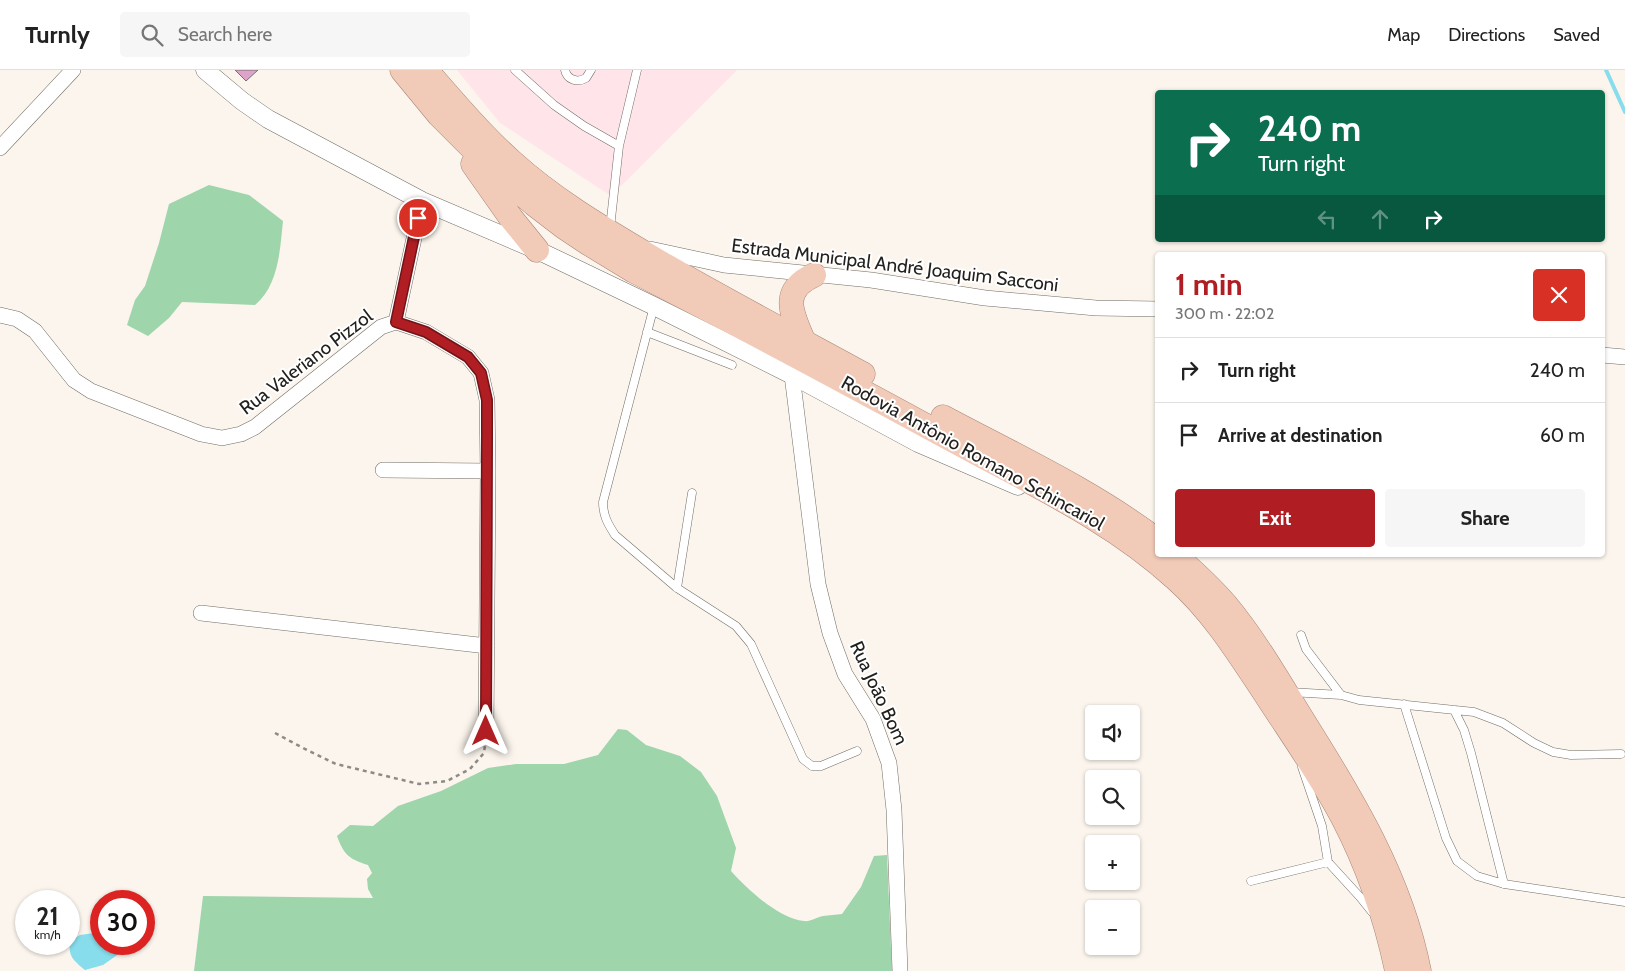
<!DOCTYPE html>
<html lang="en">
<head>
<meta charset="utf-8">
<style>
	:root { --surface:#fff; --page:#f6f6f6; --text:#222; --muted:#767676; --line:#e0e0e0; --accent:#b01e23 }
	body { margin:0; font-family:Cabin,sans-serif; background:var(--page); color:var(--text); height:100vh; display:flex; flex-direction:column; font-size:19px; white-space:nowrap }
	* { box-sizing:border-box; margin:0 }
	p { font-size:16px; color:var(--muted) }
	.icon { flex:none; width:28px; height:28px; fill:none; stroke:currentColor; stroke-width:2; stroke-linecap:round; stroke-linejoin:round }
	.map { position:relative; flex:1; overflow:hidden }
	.sheet { position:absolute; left:1155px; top:182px; width:450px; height:305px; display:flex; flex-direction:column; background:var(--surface); border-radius:5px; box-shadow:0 1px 4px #0004 }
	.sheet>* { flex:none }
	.banner { position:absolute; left:1155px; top:20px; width:450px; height:152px; border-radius:5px; box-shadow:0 1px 4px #0004; background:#0b6e4f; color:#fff; overflow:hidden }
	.tools { position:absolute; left:1085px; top:635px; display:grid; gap:10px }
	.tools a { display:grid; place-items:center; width:55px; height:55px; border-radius:5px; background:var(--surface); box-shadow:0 1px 4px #0004; font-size:25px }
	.speed { position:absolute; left:15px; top:820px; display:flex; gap:10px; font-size:25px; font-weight:700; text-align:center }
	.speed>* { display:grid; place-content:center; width:65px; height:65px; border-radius:50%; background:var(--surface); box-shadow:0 1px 4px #0004; line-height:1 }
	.speed small { font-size:12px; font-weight:400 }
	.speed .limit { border:8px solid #d22; background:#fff; color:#111 }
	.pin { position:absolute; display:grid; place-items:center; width:42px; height:42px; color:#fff; margin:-21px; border:2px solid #fff; border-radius:50%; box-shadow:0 1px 5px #0007 }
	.me { position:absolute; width:55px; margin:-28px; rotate:0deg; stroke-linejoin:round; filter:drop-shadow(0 0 4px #0008) }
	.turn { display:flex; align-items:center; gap:18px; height:105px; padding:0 20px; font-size:22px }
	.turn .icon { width:65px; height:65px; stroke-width:2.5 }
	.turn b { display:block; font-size:35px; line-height:42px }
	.lanes { display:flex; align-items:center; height:48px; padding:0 20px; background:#0003; justify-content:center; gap:25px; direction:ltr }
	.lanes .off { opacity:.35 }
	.round { display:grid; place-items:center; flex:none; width:52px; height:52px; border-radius:5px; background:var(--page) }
	.headline { display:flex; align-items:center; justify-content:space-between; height:85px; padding:0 20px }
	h1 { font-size:30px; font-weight:700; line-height:38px; color:var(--accent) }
	.cta { display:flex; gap:10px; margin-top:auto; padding:10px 20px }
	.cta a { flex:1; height:58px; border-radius:5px; background:var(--accent); color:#fff; font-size:20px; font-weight:700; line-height:58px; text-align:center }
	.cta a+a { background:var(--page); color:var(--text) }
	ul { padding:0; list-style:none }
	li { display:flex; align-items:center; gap:15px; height:65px; padding:0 20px; border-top:1px solid var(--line) }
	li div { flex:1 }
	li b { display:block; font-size:19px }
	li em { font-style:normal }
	header { display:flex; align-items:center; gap:30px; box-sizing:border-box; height:70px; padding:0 25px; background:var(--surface); border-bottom:1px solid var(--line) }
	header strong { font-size:24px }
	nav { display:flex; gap:28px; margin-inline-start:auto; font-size:18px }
	.search { width:350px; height:45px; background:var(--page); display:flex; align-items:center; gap:12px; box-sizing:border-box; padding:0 18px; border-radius:5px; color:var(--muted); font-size:19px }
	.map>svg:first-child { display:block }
	.industrial { fill:#ffe4ea }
	.green { fill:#9ed5ab }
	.water { fill:#87ddeb }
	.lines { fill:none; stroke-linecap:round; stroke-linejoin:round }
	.stream { stroke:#87ddeb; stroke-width:4 }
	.building { fill:#dea3c9; stroke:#776f74 }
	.service-casing { stroke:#716d66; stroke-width:9 }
	.minor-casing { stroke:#716d66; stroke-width:16 }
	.tertiary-casing { stroke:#716d66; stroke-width:19 }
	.trunk-casing { stroke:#a88676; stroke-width:25 }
	.path { stroke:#8e8a85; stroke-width:2.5; stroke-dasharray:4 4; stroke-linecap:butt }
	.service { stroke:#fff; stroke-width:8 }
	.minor { stroke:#fff; stroke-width:15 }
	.tertiary { stroke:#fff; stroke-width:18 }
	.trunk { stroke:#f2cab8; stroke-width:24 }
	.route-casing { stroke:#721417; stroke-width:12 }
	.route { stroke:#b01e23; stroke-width:9 }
	.labels { text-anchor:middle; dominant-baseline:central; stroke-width:4; stroke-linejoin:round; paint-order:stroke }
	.street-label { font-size:19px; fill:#23211e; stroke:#fff }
</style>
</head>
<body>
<header>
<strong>Turnly</strong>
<div class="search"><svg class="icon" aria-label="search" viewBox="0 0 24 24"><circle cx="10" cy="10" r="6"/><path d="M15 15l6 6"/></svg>Search here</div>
<nav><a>Map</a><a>Directions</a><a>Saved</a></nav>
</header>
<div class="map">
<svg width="1625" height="901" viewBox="0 0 1625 901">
	<rect width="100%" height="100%" fill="#fbf5ed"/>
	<path class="industrial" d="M457,0h280l-126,126 -111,-73z"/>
	<path class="green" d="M209,115l40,10 34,26c-3,28 -4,64 -28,84l-73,-3 -13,16 -21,18 -21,-11 8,-25 10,-14 14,-43 10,-39z
		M618,659l9,1 19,15 34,11 21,16 16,24 19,52 -5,23c16,18 48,48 73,50 6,1 13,-4 19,-5 6,-1 13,-1 19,-2l19,-27 13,-31 13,-1 5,116h-698l9,-75 170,2 -5,-9 -1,-10 5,-6 -4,-8c-19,-6 -24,-10 -31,-29l13,-11 23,1 25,-20 43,-15 47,-23 28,-4h48l34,-9z"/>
	<path class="water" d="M101,862v12h20l-1,9 -17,12 -18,5c-12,-10 -17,-14 -15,-29l10,-6z"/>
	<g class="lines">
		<path class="stream" d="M1606,0l19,42"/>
	</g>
	<path class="building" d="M235,0h23l-12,11z"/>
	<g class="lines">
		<g class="service-casing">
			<path id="service" d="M515,0l39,35 30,21 35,20
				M565,0c2,10 13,13 21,8l5,-8
				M610,158l9,-82 18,-76
				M654,236l-51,196c0,14 5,22 12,33l62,53 59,38 15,18 52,115 9,7h9l36,-15
				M647,262l85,33
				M677,518l15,-95
				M1301,565l5,14 35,46
				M1290,622l51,3 18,5 115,12 29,11 31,20 19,9 18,3 50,-1
				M1404,634l42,134 11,23 20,15 27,8 121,18
				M1454,640l10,20 7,23 33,131
				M1302,697l20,59 6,36 32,35 12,15
				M1251,811l77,-19"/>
		</g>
		<g class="minor-casing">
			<path id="minor" d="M0,78l73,-78
				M650,179l74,16 147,15 114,18 111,10 62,1
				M0,245l17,4 18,12 39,49 17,11 110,43 21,4 19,-4 14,-7 126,-100 15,-5 30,10 42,25 13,16 6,27 1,71 -2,260
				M396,252l26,-121
				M1602,285l23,2
				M792,305l26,209 12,49 15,41 28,45 16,44 5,47 6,161
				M383,400l105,1
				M201,543l286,33"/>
		</g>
		<g class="tertiary-casing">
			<path id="tertiary" d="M205,0l37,31 26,18 154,82 115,49 117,56 138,69 126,68 100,43"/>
		</g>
		<g class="trunk-casing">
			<path id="trunk" d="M402,0l37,45 59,59 36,30 30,23 24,16 46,28c111,57 221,116 331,176 72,39 149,75 211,132 38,34 64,77 92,119 26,40 53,78 75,120 25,48 43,101 54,153
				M426,0c27,31 54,63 85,91 45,41 98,71 150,102 66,38 134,74 202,111
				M473,94l38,54 26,32
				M804,272c-12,-28 -25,-51 10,-67
				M943,347c73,39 149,74 215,124
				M1175,485c18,16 36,32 51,50 30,36 53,77 78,117 49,78 97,157 115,249"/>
		</g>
		<path class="path" d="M275,663l30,16 31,15 83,20 28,-3 23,-12 14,-16 1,-8"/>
		<use href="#service" class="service"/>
		<use href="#minor" class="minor"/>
		<use href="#tertiary" class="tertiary"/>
		<use href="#trunk" class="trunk"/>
	</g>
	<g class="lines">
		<g class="route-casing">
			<path id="route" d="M418,148l-22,104 30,10 42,25 13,16 6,27v35l-1,296"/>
		</g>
		<use href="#route" class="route"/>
	</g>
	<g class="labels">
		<g class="street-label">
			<text transform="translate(895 195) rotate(7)">Estrada Municipal André Joaquim Sacconi</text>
			<text transform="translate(306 292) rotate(-37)">Rua Valeriano Pizzol</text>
			<text transform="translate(973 383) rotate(29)">Rodovia Antônio Romano Schincariol</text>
			<text transform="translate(879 623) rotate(65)">Rua João Bom</text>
		</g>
	</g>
</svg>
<div class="tools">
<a><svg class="icon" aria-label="sound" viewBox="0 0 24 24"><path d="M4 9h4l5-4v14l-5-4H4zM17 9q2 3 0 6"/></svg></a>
<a><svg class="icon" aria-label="search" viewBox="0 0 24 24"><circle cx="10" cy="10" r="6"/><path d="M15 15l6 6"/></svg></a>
<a>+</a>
<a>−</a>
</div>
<div class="speed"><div>21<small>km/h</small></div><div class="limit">30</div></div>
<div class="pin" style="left:418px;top:148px;background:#d93025"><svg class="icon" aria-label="arrive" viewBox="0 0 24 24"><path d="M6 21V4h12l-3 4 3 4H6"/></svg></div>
<svg class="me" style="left:486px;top:661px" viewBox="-20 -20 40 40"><path d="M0-17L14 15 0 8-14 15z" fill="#b01e23" stroke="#fff" stroke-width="4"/></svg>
<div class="banner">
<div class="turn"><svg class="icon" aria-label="right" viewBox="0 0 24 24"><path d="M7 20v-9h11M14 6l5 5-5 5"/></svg><div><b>240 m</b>Turn right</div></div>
<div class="lanes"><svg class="icon off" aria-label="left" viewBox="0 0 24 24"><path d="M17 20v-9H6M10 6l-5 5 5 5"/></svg><svg class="icon off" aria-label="ahead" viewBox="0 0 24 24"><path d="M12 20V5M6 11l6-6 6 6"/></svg><svg class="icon" aria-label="right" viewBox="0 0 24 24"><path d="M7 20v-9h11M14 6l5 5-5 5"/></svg></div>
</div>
<section class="sheet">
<div class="headline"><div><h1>1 min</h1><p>300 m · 22:02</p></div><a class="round" style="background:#d93025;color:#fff"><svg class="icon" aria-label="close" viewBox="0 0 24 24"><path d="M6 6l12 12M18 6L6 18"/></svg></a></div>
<ul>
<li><svg class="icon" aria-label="right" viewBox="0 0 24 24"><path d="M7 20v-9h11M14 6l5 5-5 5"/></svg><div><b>Turn right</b></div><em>240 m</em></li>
<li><svg class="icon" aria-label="arrive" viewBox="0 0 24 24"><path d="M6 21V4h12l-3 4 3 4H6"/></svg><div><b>Arrive at destination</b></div><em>60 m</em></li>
</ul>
<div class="cta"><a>Exit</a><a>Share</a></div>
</section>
</div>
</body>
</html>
